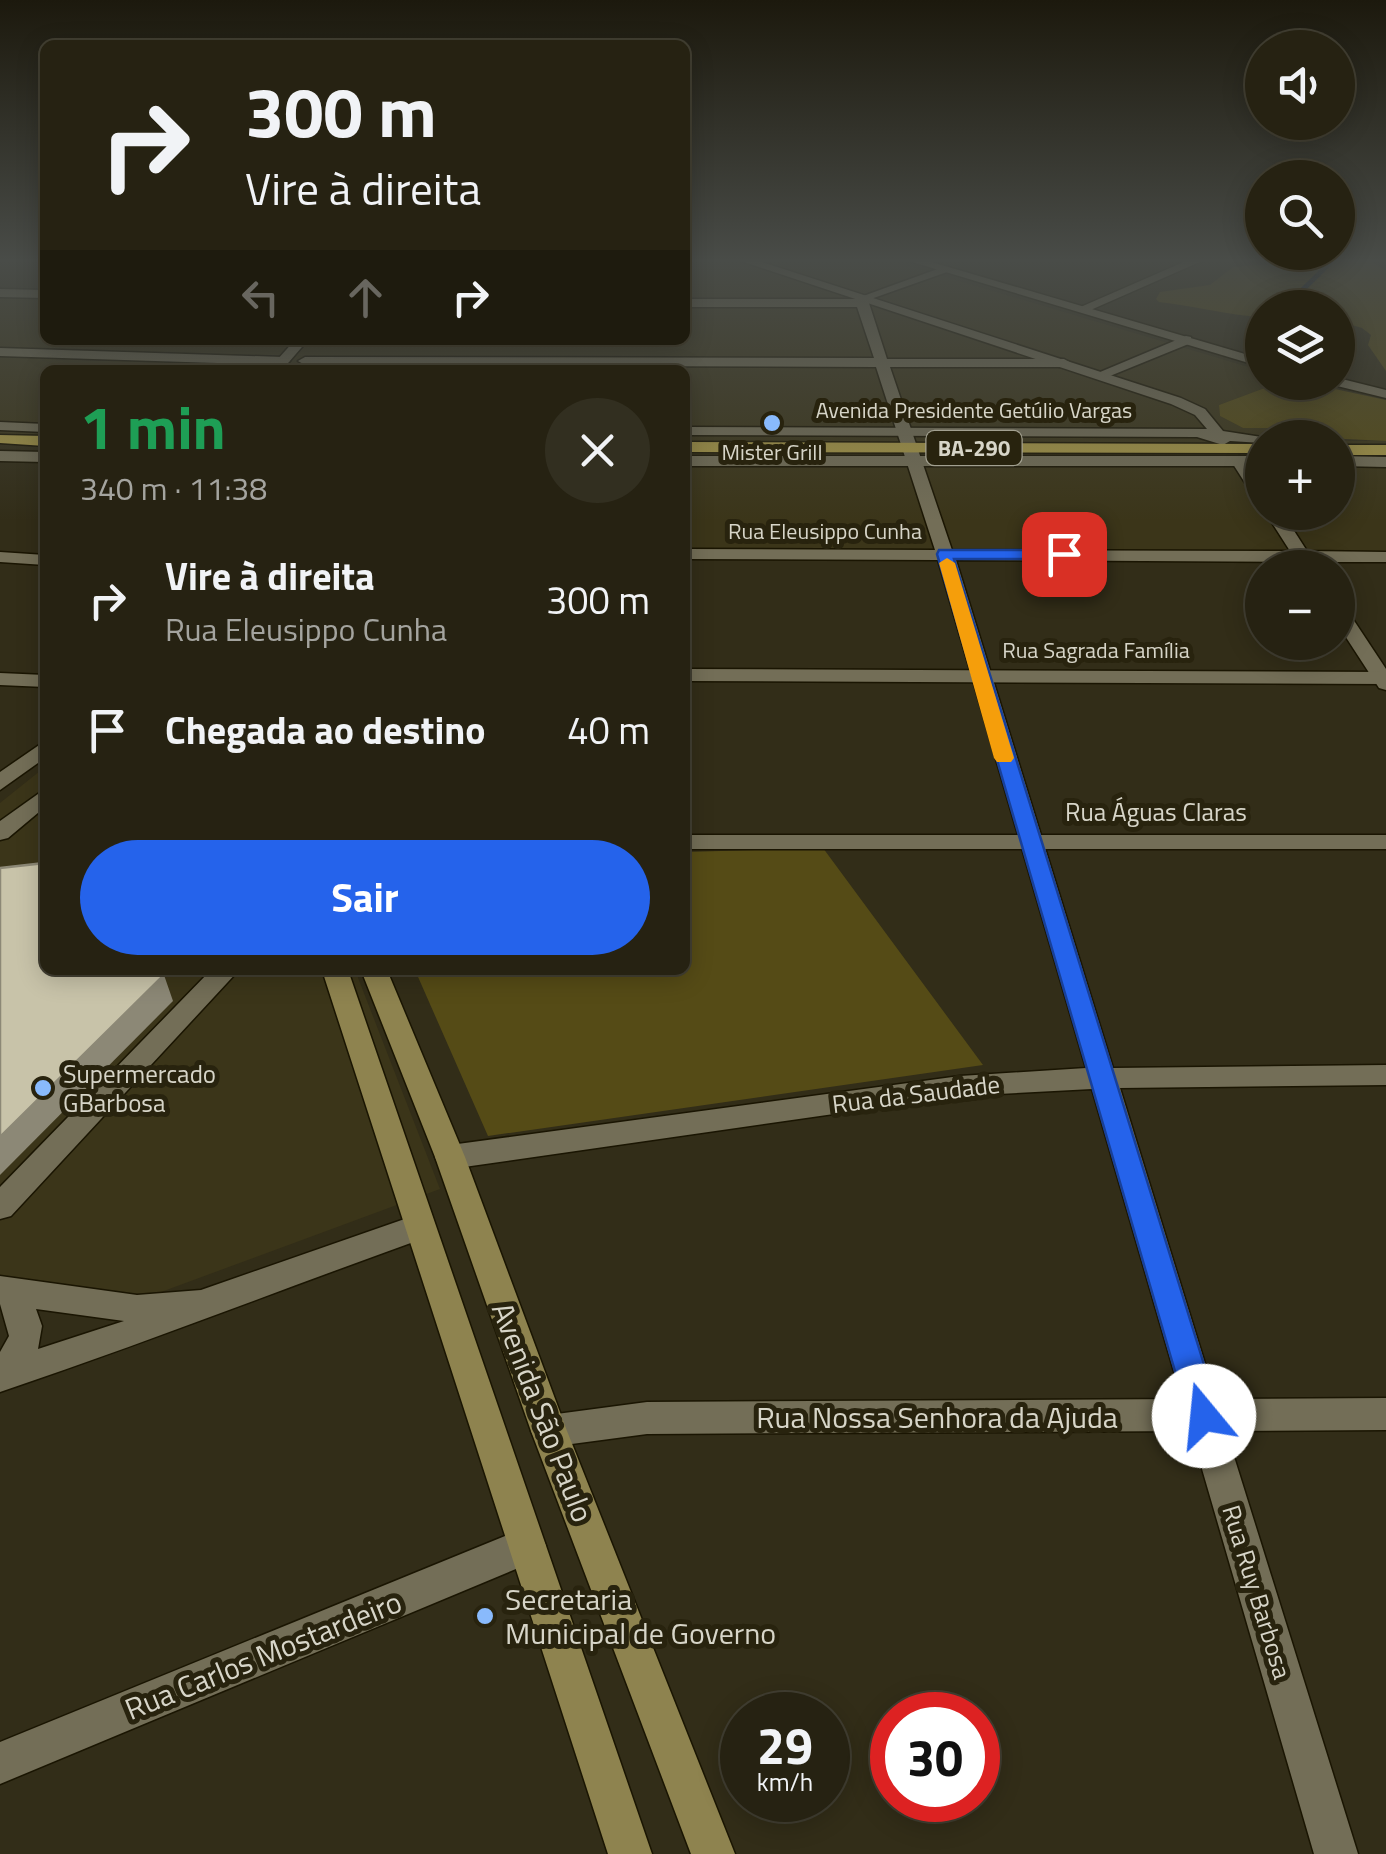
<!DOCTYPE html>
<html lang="pt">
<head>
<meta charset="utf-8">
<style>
	:root { --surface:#262212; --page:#322f20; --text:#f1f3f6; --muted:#a4a49f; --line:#423f32; --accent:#2563eb }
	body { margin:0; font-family:"Titillium Web",sans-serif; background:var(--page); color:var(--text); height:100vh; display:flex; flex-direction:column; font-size:38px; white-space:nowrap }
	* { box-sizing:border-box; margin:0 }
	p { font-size:32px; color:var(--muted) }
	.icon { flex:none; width:55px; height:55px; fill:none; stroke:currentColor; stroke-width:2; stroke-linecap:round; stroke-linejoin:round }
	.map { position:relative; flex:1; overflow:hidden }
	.sheet { position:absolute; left:40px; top:365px; width:650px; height:610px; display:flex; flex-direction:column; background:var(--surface); border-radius:15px; box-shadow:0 5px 25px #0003,0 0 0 2px var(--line) }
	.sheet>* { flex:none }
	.hud { position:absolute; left:40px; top:40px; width:650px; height:305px; border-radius:15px; box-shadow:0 5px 25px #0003,0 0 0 2px var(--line); background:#262212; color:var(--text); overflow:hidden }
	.controls { position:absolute; left:1245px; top:30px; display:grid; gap:20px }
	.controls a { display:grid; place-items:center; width:110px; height:110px; border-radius:50%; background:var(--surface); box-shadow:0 5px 25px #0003,0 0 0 2px var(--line); font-size:50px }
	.speed { position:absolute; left:720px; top:1692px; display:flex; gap:20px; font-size:50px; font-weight:700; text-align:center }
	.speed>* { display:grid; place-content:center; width:130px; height:130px; border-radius:50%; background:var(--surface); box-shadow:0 5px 25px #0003,0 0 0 2px var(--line); line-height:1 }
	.speed small { font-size:25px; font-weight:400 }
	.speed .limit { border:15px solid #d22; background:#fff; color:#111 }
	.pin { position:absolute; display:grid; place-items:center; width:85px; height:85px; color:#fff; margin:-42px; border-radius:20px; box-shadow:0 5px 15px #0006 }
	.me { position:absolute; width:110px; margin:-55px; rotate:343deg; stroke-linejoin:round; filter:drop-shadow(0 0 8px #0008) }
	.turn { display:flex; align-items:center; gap:35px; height:210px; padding:0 40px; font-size:45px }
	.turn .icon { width:130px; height:130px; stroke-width:2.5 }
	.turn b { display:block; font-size:70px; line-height:85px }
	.lanes { display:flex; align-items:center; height:95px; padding:0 40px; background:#0003; justify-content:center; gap:50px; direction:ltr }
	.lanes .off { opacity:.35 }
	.round { display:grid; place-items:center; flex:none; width:105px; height:105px; border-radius:52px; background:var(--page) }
	.head { display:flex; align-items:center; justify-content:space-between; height:170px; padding:0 40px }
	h1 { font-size:60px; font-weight:700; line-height:75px; color:#1e9e55 }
	.primary-button { display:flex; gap:20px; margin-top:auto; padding:20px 40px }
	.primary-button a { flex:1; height:115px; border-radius:60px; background:var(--accent); color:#fff; font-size:40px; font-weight:700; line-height:115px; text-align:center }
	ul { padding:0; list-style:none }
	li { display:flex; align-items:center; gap:30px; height:130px; padding:0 40px }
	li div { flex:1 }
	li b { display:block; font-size:38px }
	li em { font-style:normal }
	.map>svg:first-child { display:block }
	.built { fill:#3b3519 }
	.green { fill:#554b16 }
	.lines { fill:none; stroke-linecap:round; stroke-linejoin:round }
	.stream { stroke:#00153a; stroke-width:5 }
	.minor-casing { stroke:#1a1502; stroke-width:3 }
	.tertiary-casing { stroke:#1a1502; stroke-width:3 }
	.secondary-casing { stroke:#1a1502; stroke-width:3 }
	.primary-casing { stroke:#1a1502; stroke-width:3 }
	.minor { fill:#736e57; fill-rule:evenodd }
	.tertiary { fill:#736e57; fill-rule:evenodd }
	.secondary { fill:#8e834f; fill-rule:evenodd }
	.primary { fill:#a89847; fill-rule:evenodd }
	.shaded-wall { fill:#8c8876 }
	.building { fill:#c8c3a9; stroke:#8c8876; stroke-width:2.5 }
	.route { fill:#2563eb; stroke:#184099; stroke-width:2.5 }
	.slow { fill:#f59e0b }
	.poi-dot { fill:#89bafc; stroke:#28230e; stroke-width:4 }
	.labels { text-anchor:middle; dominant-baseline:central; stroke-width:10; stroke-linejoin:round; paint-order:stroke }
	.far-street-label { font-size:22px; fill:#d7d5c8; stroke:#28230e }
	.shield { fill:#28230e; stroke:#a2a090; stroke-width:2.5 }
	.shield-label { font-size:22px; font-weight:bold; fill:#d7d5c8 }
	.far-poi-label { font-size:22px; fill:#d7d5c8; stroke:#28230e }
	.street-label { font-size:25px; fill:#d7d5c8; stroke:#28230e }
	.poi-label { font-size:25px; fill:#d7d5c8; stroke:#28230e; text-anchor:start }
	.near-street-label { font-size:30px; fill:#d7d5c8; stroke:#28230e }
	.near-poi-label { font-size:30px; fill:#d7d5c8; stroke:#28230e; text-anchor:start }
</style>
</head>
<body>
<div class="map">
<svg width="1386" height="1854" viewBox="0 0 1386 1854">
	<rect width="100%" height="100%" fill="#322d18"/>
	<path class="built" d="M685,261h207l370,110v11l16,1 -59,22 1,11 23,12h27l34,9 -42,1v74h76v-71h48v113l-701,1v-185h-640v66l-45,-1v-142l45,1v46h640z
		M45,767v203h310l85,219 -306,113 -134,-23v-476z"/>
	<path class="green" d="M1305,261h66l15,10v100l-18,-26 3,-10 -9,-7 -24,-7v-13h-76v9c-35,-2 -67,-11 -103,-15l-3,-3 4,-7 50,-7 23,-18z
		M1278,383h29l79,17v41l-82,-4 -34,-9h-27l-23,-12 -1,-11z
		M823,848l160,217 -495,71 -73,-166h270v-118z"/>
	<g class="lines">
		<path class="stream" d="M1284,308l48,-47"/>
		<g class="minor-casing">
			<path id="minor" d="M1186,261h16l-116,51 -10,-3z
				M943,267l4,5 -79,28 19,59h177l7,4 -7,4h-174l62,183 338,1 -25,-39h17l25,39 79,1v10h-72l3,6h-17l-4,-6 -340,-2 157,508 273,-3v20l-266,3 96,311 170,-1v32l-160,1 132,423h-44l-123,-423 -544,3 -98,13 -12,-4 -6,-12 6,-12 12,-4 98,-13 535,-3 -90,-310 -132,7 -510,73 -11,-4 -4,-8 4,-8 11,-4 510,-69 126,-8 -148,-508 -253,-1v-10l250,1 -59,-183 -571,-2 -7,-4 7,-4 569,1 -17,-51h-172v-8h170z
				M0,289l45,1v8l-45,-1z
				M1186,336l5,1v6l-86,35 -12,-3z
				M0,348l283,9 7,4 -7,4 -283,-9z
				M1239,456l5,2 18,27v17l-6,-2 -25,-39z
				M0,552l45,3v10l-45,-3z
				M1338,605l7,2 41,62v21l-7,-2 -41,-63z
				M0,673l45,2v12l-45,-2z
				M211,970h28l-228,246 -11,3v-32z
				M419,1214l11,4 5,9 -5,9c-145,52 -285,107 -430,156v-40l9,-16 -9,-32v-28l137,19 64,-5zM36,1309l88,12 -86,28 4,-23z
				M527,1527l13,6 6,13 -6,13 -540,225v-42z"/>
		</g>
		<g class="tertiary-casing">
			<path id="tertiary" d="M741,261h18l422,137 24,11 18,22 45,7h-6v5l-32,-2 -7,4 -26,-8 -512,-2v-8l522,2 -12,-14 -24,-11z
				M909,261h19l334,98v8z
				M295,340h13l-26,30h-14z
				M1338,378l48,12v8l-53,-13z
				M0,422l45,2v8l-45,-2z
				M0,451l45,1v10l-45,-1z
				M685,456h577v10h-577z
				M1338,456l48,1v10l-48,-1z
				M685,669l701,3v12l-701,-3z
				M45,741v17l-45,32v-18z
				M45,789v18l-37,31 -8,2v-19z
				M685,835h701v14h-701z"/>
		</g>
		<g class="secondary-casing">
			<path id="secondary" d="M322,970h26l304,884h-44z
				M361,970h26l78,187 102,274 168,423h-44l-160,-423 -96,-274z"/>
		</g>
		<g class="primary-casing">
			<path id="primary" d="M0,435l45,1v10l-45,-3z
				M685,442l577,2v9l-577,-1z
				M1338,445h48v10h-48z"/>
		</g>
		<use href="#minor" class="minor"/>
		<use href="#tertiary" class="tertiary"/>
		<use href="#secondary" class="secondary"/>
		<use href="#primary" class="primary"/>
	</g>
	<path class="shaded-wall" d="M164,975l9,26 -173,174v-38z"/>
	<path class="building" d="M45,863v107h98l21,5 -164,162v-269z"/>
	<linearGradient id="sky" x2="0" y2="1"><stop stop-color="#1c190d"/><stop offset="0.5" stop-color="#494c48"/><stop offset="1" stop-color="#494c48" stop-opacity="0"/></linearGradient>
	<rect width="1386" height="521" fill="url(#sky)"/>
	<path class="route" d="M939,550h125l7,4 -7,5h-110l266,857 -4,10 -12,4 -11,-4 -5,-10 -251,-862z"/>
	<path class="slow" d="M947,558l8,5 59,195 -3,4h-14l-3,-4 -55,-195z"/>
	<g class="poi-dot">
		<circle cx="772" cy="423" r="10"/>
		<circle cx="43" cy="1088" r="10"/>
		<circle cx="485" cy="1616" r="10"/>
	</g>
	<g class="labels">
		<g class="far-street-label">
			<text x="974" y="410">Avenida Presidente Getúlio Vargas</text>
			<text x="825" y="531">Rua Eleusippo Cunha</text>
			<text x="1096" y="650">Rua Sagrada Família</text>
		</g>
		<rect class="shield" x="926.5" y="431" width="95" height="34" rx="8"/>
		<g class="shield-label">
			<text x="974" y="448">BA-290</text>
		</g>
		<g class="far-poi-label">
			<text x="772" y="452">Mister Grill</text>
		</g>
		<g class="street-label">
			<text x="1156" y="812">Rua Águas Claras</text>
			<text transform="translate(916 1094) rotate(-7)">Rua da Saudade</text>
			<text transform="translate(1257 1592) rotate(73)">Rua Ruy Barbosa</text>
		</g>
		<g class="poi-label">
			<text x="63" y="1074">Supermercado<tspan x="63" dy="29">GBarbosa</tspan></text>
		</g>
		<g class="near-street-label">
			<text transform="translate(543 1412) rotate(69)">Avenida São Paulo</text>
			<text x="937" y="1417">Rua Nossa Senhora da Ajuda</text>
			<text transform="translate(263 1655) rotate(-22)">Rua Carlos Mostardeiro</text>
		</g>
		<g class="near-poi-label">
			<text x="505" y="1599">Secretaria<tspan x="505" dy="34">Municipal de Governo</tspan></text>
		</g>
	</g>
</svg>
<div class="controls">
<a><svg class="icon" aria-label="sound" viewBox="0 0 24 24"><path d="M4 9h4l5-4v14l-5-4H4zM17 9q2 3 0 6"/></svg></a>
<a><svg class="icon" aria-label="search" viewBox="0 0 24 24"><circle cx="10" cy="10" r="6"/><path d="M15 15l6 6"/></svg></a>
<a><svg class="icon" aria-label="layers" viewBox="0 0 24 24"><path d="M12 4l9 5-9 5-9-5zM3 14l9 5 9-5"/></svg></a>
<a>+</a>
<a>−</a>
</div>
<div class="speed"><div>29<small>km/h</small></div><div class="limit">30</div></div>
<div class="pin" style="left:1064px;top:554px;background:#d93025"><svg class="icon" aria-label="arrive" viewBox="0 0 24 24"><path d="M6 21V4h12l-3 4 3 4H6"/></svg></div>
<svg class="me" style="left:1204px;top:1416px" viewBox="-20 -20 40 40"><circle r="19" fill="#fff"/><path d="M0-13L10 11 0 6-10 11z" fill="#2563eb"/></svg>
<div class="hud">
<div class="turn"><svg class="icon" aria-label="right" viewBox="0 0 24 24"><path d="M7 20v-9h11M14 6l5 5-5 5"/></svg><div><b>300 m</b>Vire à direita</div></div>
<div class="lanes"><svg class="icon off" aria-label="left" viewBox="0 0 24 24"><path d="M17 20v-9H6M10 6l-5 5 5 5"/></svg><svg class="icon off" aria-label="ahead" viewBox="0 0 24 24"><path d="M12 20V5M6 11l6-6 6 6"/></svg><svg class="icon" aria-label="right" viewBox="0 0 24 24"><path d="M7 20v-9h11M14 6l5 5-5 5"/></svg></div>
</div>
<section class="sheet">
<div class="head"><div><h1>1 min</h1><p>340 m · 11:38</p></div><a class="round"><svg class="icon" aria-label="close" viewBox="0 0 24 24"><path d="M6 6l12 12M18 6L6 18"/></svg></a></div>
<ul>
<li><svg class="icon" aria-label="right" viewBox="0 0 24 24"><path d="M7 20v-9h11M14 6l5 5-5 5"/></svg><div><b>Vire à direita</b><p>Rua Eleusippo Cunha</p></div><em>300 m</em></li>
<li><svg class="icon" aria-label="arrive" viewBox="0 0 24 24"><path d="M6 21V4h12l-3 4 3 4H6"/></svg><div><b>Chegada ao destino</b></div><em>40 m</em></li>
</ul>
<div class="primary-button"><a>Sair</a></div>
</section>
</div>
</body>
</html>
